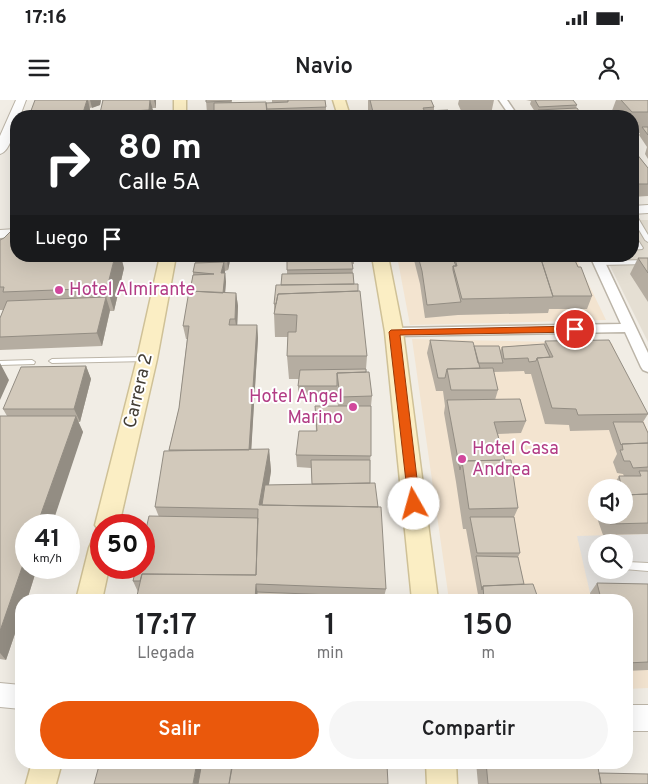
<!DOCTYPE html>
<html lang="es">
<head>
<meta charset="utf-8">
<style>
	:root { --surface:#fff; --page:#f6f6f6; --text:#202124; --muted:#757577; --accent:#ea580c }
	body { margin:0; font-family:Overpass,sans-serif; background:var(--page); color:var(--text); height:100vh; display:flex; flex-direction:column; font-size:19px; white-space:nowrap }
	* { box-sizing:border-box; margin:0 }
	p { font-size:16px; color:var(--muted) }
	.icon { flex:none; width:28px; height:28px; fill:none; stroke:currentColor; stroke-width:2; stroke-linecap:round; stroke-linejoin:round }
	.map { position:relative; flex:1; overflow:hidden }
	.sheet { position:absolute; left:15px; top:494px; width:618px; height:175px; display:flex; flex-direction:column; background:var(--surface); border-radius:20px; box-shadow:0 5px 20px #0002 }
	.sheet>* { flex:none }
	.guide { position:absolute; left:10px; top:10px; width:629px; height:152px; border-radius:20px; box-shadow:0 5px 20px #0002; background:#202124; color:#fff; overflow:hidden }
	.buttons { position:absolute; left:588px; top:379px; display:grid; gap:10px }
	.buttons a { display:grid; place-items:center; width:45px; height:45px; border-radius:50%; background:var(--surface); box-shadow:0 5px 20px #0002; font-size:25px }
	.speed { position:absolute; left:15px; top:414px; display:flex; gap:10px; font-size:25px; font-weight:700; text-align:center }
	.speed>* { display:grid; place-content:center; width:65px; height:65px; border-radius:50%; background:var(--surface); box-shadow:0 5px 20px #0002; line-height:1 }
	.speed small { font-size:12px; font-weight:400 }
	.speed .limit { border:8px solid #d22; background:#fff; color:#111 }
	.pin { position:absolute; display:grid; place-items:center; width:42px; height:42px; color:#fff; margin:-21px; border:2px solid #fff; border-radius:50%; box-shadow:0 1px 5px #0007 }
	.me { position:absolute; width:55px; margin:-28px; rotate:353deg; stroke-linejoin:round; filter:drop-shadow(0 0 4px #0008) }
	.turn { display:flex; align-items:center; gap:18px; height:105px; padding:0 25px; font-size:22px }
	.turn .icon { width:65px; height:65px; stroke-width:2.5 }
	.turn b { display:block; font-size:35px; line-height:42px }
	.then { display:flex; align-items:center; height:48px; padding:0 25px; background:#0003; gap:10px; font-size:19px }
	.eta { display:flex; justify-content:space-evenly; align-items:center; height:85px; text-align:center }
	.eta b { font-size:30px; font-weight:600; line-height:35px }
	.primary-button { display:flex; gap:10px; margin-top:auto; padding:10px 25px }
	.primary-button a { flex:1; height:58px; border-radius:30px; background:var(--accent); color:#fff; font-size:20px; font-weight:600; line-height:58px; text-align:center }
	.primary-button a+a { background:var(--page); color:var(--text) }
	.status { display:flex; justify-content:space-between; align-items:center; height:35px; padding:0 25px; background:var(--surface); direction:ltr }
	.status svg { height:14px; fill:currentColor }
	header { display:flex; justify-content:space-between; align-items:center; height:65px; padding:0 25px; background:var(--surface); font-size:22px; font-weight:600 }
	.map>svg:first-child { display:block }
	.residential { fill:#e5dfd3 }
	.commercial { fill:#f3e4d0; fill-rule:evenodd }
	.parking { fill:#e2e0dd; fill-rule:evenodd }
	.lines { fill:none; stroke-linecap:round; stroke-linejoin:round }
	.service-casing { stroke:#bcb5a8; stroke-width:2 }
	.minor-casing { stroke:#bcb5a8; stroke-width:3 }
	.tertiary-casing { stroke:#bcb5a8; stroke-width:2 }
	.secondary-casing { stroke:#cfc197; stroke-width:3 }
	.service { fill:#fff; fill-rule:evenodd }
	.minor { fill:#fff; fill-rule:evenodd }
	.tertiary { fill:#fff; fill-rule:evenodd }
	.secondary { fill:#fbeec4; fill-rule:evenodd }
	.wall { fill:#b5ada1 }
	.shaded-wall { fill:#938d83 }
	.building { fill:#d2c9bb; stroke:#938d83 }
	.route { fill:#ea580c; stroke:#983908 }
	.hotel-dot { fill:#d1479c; stroke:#fff; stroke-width:2 }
	.labels { text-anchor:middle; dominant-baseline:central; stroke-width:4; stroke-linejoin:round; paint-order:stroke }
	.hotel-label { font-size:18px; fill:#b23c85; stroke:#fff; text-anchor:start }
	.street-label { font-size:18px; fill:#433e35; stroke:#fff }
</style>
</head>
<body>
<div class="status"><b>17:16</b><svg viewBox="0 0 49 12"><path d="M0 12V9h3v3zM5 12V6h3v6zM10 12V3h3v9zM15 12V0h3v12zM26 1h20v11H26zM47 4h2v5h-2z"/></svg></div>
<header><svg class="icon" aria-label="menu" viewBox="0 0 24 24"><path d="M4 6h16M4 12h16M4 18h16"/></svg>Navio<svg class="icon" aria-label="person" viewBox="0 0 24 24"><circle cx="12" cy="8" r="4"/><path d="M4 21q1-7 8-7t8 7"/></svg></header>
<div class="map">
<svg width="648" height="684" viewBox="0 0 648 684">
	<rect width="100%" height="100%" fill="#f1ede5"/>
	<path class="residential" d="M633,120h15v122l-43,-86h27z"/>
	<path class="commercial" d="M397,156h178l31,64 -196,5z
		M412,239l200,4 36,88v257l-22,1v-89h-177zM596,388h28v27h-28zM596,442h28v28h-28z"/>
	<path class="parking" d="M648,434v60l-58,-1 -13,-57zM596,442h28v28h-28z"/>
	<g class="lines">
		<g class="service-casing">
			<path id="service" d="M632,112l3,1 13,22v7l-3,-2 -13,-22z
				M632,133l2,1 9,14 -1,1 -10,1v-4h4l-4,-6z
				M648,160v4l-49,1 -3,-2 3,-2z
				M147,257l3,2 -3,2 -95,2 -3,-2 3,-2z
				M32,260l3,2 -1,2 -34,1v-4z
				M627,462l21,1v8l-24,-2v-5z"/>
		</g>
		<g class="minor-casing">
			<path id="minor" d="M499,0h8l11,16h-8z
				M590,156h12l46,97v19l-5,-2 -2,-3 -16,-35 -231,4 -6,-4 6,-4 227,-4z"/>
		</g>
		<g class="tertiary-casing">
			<path id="tertiary" d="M16,0h10l-6,16h-4c0,10 -5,35 -16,38v-18z
				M648,105v8l-16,1v-8z
				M16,129v8l-16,1v-8z
				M0,583l21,2v24l-21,-2z
				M626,605h22v26h-22z"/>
		</g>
		<g class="secondary-casing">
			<path id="secondary" d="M174,0h12v16h-12z
				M333,0h12l5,16h-12z
				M160,156h16l-19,103 -38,166h-18v8l-6,-8 42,-166z
				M372,156h16l15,76 35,268h-26l-27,-268z
				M101,438v30h8l-7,32h-26l13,-52 3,-7z
				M32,662h30l-6,22h-30z
				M426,662h30l1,22h-30z"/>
		</g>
		<use href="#service" class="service"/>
		<use href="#minor" class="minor"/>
		<use href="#tertiary" class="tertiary"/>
		<use href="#secondary" class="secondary"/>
	</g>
	<path class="wall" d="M38,0h63l-1,5 -10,3v2l-1,6h-60z
		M102,0h54v8h-4v8h-51l-1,-3 3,-11z
		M206,0h26v3h40v-3h53l1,7v9h-112v-2h-7z
		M368,0h63l3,7v4l16,3 12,-1 -4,-9 1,-4h35l-3,14 8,2h-130l-1,-5z
		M526,0h47l4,5 -1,3 5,6 3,2h-47v-1l-7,-11 1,-3z
		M616,0h32v59l-3,-5 2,-7 -8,-12 1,-2h-8v-17h-22z
		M632,48l16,20v28l-16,1z
		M632,125l5,7 -5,9z
		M0,140l16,16 108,12 -10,43h-4l-8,35 -102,4v-32l3,-8h-3z
		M231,156l-3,14 -3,1v3l1,8 -1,11h11l2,13 -1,19h20l1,13 -7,112 18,-1 2,22 -2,14 43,-1 -1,-16 -14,-1 -1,-12 20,-24 -1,-25h23l-2,-11h-38v-9l1,-7h-10l-2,-23 1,-19h-13l-1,-23v-10l7,-19 6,-11v-18h67v8h-2l2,20 13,72 -1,13 6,27 -1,10 -1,77 16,106 -2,8 -246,-5 -5,-11 26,-64 -4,-10 24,-99 8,-69h-1l-3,-13 10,-51v-3l2,-9 -1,-4z
		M413,156h160l19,40 -5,13h-38l-1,4 -90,2 -33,3 -5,-34z
		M638,158h10v44l-18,-28z
		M430,240l44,6 26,5 2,-4 42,-3 1,-3 103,73 -5,8 5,11v101l-45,1 -7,-20h28v-27h-9l-1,-3 5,-9h5l-1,-2 -6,-1 -4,-11 4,-8 -8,-24 -39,1 -1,-6 -24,-1 -14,-50h-6l-1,-3 -31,1 5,18 -3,10 31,21 -5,12 -23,1 20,74 -4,9 6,36 -2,4 6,27 14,14 53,1 -1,-6 7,-10 51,1v86l-22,1v-71h-147l-13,-71h-3l-7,-47 -12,-69 1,-7 -2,-15h-7l-9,-38z
		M86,266l5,13 -11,43h-2l5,10 -57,136h11l-10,32h-6v16l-15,44 -6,-1v-243h7l-4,-7z
		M596,403v11l-2,-7z
		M476,662h121l2,11 49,11h-170z"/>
	<path class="shaded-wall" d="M87,0h1l2,10 -1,6h-7z
		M90,0h11l-1,5 -8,3z
		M150,0l3,10 -1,6h-2l-1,-6z
		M154,0h2v8z
		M115,156h6l3,12 -10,43 -7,-23z
		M227,156h4l-3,14 -1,-12z
		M224,162l2,20 -2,23 -3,-32z
		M236,193l2,13 -1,26 -2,-13z
		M106,197l4,13 -8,36 -5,-13z
		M257,225l1,13 -8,133 -2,-12z
		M0,263l9,17 -9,20z
		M86,266l5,13 -11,43 -6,-13z
		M76,316l7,16 -31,93h-15z
		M269,349l2,22 -7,43 -5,-9z
		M26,456v12h11l-10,32h-6v16l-15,44 -6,-7v-22z
		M256,484l3,16h-4z
		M197,662h5v22h-9z"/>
	<path class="building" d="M35,0h52l-5,16h-53z
		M103,0h47l-1,10 -49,3z
		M206,0h25v1l-25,1z
		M288,0h37l1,7 -59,2 -1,-6 22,-1z
		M370,0h61l3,7 -11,1 4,8h-53z
		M535,0h38l4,5 -38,2z
		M621,0h27v12h-16z
		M266,2l1,14h-53v-13z
		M577,8l4,6 -31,1h-3v1h-5l-4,-6z
		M448,10l3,6h-24l-2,-5z
		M464,13l1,3h-14l-1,-2z
		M497,14l2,2h-24l-1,-1z
		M582,14l2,2h-36l-1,-1z
		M642,27h6v8z
		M632,48l16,20v16h-16z
		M632,125l5,7h-5z
		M14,128h2v28h99l-8,32 -104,4 1,-5h-4v-47l4,-2z
		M194,156h33v2l-33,1z
		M287,156h64l2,13 -66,1z
		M418,156h36l-1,3 3,7h-3v4l8,32 -34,3 -5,-34z
		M454,156h86l13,41 -91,2 -9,-33h4z
		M540,156h33l5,11h3l11,29h-39z
		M638,158h10v15z
		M224,162l-3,11h4l-2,20 -33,-2 3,-16 21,-1 -21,-2 2,-9z
		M353,173l1,11 -73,1 1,-11z
		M358,184v7l-80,3 -2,10h-2l2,-19z
		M189,191l47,2 -1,26h-5l-1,6h28l-8,125h-80l10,-42 10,-82h-6z
		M360,191l7,65h-80l1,-24h8l1,-17 -23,-1 4,-20z
		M106,197l-9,36 -97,4v-19l7,-17z
		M430,240l43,2 7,26 -33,1 -2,9h-7z
		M609,240l39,74 -70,1 -2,-6 -24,-1 -15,-50 16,-1 -8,-16z
		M544,244l6,13 -13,1 -1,3 -7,1 -1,-4 -24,1 -2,-12z
		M474,246h25l4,17h-25z
		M86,266l-12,43h-71l18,-42z
		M493,268l5,22h-47l-4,-21z
		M366,269v3l-29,1v13h-39l2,-16z
		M369,272l3,24 -32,1 -3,-24z
		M520,299l6,22 -32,1 11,38 -43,1 -2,9 -13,-70z
		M315,306h56v50l-75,-1 3,-24h18z
		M0,316h76l-39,109h-11v31l-26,75z
		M613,322h30l5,11v10l-26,1 -1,1z
		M648,343v24l-15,1 -3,-7h-6l-4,-11h3l-1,-6z
		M269,349l-10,56 122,2 5,82 -130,-5 -1,16h-119l6,-26 114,1 2,-66 -103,-2 9,-56z
		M311,360h59v23l-58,1z
		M511,360l7,48 -49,1 -7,-48z
		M639,371h9v23l-24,1v-7h-2l-3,-12h22z
		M375,383l3,24 -116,-2 3,-20z
		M648,394v29l-38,1 -3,-9h17v-20z
		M149,416l109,2 -2,57 -114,-1 -2,7h-7l3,-13h8v-30z
		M470,417h44l6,36h-43z
		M476,456l42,1 6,27 -41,2 -1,4z
		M597,483l51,1v78l-22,1v-63h-142l-1,-14 50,-2 5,14 63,1z
		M257,492l127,5v3h-127z
		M100,662h97l-4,22h-99z
		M202,662l30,3 -3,19h-31z
		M327,662h32l28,3 1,19h-159l4,-21 94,3z
		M486,662h111l4,22h-113z
		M599,673l49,1v10h-47z"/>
	<path class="route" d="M575,226l5,3 -2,3 -178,3 20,169 -2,4 -4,1 -5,-1 -20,-176 2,-2z"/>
	<g class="hotel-dot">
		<circle cx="59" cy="190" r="5"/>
		<circle cx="353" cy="307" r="5"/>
		<circle cx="462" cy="359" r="5"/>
	</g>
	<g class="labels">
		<g class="hotel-label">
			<text x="69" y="190">Hotel Almirante</text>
			<text x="343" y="297" text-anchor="end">Hotel Angel<tspan x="343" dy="21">Marino</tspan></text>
			<text x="472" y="349">Hotel Casa<tspan x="472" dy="21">Andrea</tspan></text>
		</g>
		<g class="street-label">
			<text transform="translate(139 291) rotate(-77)">Carrera 2</text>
		</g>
	</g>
</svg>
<div class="buttons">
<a><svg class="icon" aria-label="sound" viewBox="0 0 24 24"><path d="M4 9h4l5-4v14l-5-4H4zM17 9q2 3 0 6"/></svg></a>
<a><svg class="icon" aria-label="search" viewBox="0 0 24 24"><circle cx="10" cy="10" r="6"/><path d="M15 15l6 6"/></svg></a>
</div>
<div class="speed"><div>41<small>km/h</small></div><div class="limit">50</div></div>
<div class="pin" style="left:575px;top:229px;background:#d93025"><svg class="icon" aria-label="arrive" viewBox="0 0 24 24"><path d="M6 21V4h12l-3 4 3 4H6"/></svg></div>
<svg class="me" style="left:414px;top:404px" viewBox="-20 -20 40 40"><circle r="19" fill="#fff"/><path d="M0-13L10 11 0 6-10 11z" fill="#ea580c"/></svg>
<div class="guide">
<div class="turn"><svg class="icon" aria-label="right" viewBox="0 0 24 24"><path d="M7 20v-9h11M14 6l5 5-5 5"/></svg><div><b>80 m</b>Calle 5A</div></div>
<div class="then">Luego<svg class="icon" aria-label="arrive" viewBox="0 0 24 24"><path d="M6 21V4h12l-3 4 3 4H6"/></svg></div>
</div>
<section class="sheet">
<div class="eta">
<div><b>17:17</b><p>Llegada</p></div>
<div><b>1</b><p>min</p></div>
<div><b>150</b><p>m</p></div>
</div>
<div class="primary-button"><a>Salir</a><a>Compartir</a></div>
</section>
</div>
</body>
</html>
